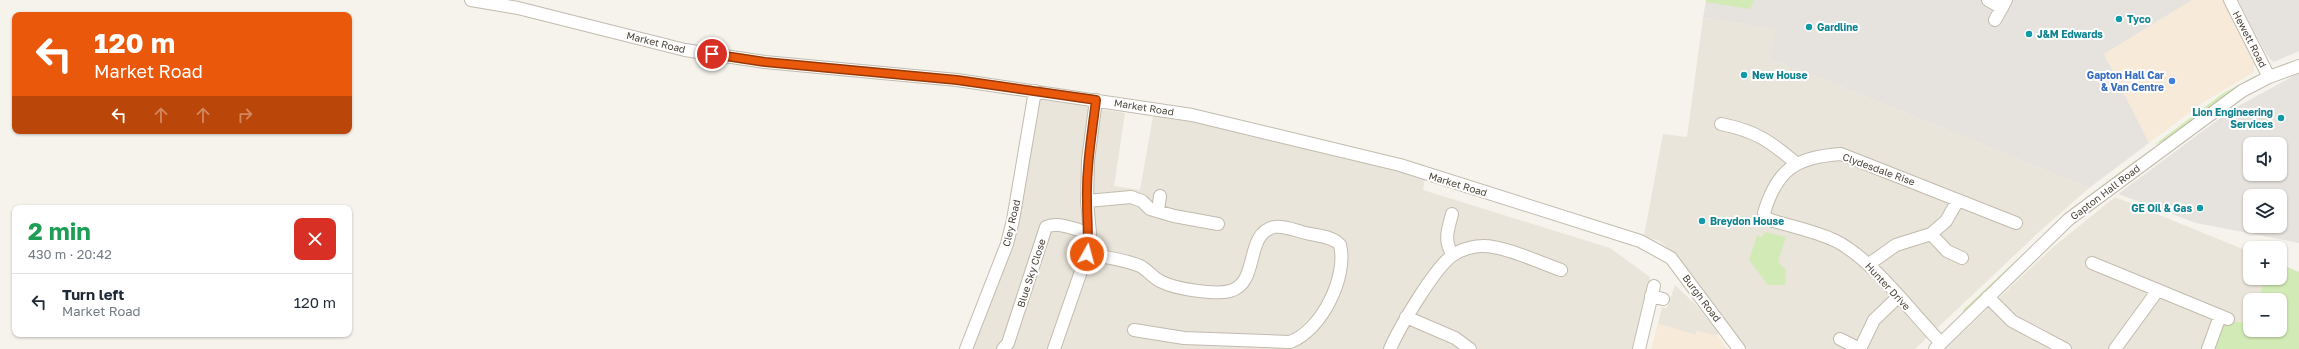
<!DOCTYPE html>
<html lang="en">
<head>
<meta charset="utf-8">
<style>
	:root { --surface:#fff; --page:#f6f6f7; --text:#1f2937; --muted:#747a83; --line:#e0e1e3 }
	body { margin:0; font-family:"Golos Text",sans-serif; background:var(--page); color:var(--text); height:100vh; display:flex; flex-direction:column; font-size:15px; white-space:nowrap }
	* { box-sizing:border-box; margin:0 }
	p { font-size:13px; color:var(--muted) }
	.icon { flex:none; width:22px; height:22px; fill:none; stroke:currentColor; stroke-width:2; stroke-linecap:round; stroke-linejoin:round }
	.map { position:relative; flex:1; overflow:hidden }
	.panel { position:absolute; left:12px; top:205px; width:340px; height:132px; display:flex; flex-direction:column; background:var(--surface); border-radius:8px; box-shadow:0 1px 3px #0004 }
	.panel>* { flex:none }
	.hud { position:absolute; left:12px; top:12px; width:340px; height:122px; border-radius:8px; box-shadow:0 1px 3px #0004; background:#ea580c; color:#fff; overflow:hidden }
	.controls { position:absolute; left:2243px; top:137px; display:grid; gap:8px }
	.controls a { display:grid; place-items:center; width:44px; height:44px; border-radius:8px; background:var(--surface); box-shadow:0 1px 3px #0004; font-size:20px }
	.pin { position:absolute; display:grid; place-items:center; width:34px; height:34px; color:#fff; margin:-17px; border:2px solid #fff; border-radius:50%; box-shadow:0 1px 4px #0007 }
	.me { position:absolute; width:44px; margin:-22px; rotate:7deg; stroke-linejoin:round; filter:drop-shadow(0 0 3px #0008) }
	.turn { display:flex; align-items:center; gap:14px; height:84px; padding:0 16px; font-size:18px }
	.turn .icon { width:52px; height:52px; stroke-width:2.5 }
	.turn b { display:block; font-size:28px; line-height:34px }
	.lanes { display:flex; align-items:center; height:38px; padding:0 16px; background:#0003; justify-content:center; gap:20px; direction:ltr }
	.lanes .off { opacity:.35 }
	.round { display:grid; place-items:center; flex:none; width:42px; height:42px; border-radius:8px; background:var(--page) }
	.head { display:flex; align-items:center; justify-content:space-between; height:68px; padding:0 16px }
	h1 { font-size:24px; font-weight:700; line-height:30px; color:#1e9e55 }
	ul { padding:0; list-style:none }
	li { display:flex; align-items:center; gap:12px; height:56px; padding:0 16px; border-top:1px solid var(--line) }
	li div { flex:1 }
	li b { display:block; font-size:15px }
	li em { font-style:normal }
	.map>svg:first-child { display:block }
	.residential { fill:#eae5da }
	.commercial { fill:#f7ead8 }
	.industrial { fill:#e6e2dd; fill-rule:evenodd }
	.green { fill:#d2eab5 }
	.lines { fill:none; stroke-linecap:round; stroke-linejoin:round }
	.minor-casing { stroke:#c2bbae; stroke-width:14 }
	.minor { stroke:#fff; stroke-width:12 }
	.route-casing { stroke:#983908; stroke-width:10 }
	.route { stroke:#ea580c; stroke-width:7 }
	.culture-dot { fill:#0f9aa8; stroke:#fff; stroke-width:1.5 }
	.shop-dot { fill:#3f7fe0; stroke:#fff; stroke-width:1.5 }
	.labels { text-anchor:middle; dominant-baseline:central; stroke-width:4; stroke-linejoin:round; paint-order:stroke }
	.culture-label { font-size:10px; font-weight:bold; fill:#0d838f; stroke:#fff; text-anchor:start }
	.street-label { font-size:10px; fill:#4b4439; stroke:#fff }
	.shop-label { font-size:10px; font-weight:bold; fill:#366cbe; stroke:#fff; text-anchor:end }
</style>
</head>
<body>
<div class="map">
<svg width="2299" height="349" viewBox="0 0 2299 349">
	<rect width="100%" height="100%" fill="#f6f3ec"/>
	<path class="residential" d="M1703,18l74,11 -6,31 57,21 261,107 -49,43 -125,118h-169l-72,-96 -15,-12 -15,-5 19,-102 24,3z
		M1038,97l40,5 20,7 27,4 -11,73 26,4 13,-74 55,8 158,38 59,17 -2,11 187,58 40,29 -18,72h-664l38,-105z
		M2115,197l135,55v26h16l-9,22h-7v16l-2,6h-18l-15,-6 -12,33h-258l107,-101z
		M1675,285l22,21 21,26v4l-21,-5 -1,4 -38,-11 4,-17 5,1z"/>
	<path class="commercial" d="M2192,0h31l31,63v9l-52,31 -53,40 -45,-89z
		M1658,324l38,11 1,-4 21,5 9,13h-76z"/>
	<path class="industrial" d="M1706,0h486l-88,54 45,89 -60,45 -261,-107 -57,-21 5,-31 -73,-11z
		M2238,0h61v51l-25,11 -3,-2 -6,-8z
		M2299,73v170l-103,-20 -78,-29 113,-84zM2250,144h30v30h-30zM2250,196h30v30h-30z"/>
	<path class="green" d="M1706,0h48l-4,9 -44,-7z
		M2255,76l-2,4 -85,59 -14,6 68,-51z
		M2136,160l-1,4 -90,74 -3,-2 29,-27z
		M1765,232l21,5 -8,25 8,8 -1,15h-17l-19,-25 8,-24 5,1z
		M2038,240l2,3 -75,70 -2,-3z
		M2280,264l19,8v77h-85l6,-23 8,-1 2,-3h18l2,-6v14h30v-30h-23l9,-22h14z"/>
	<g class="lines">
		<g class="minor-casing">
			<path id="minor" d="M471,0l47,8 167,42 80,12 192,18 235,35 208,50 240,76 31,17 68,91
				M1988,0l14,8
				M2230,0l39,77
				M1995,20l11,-20
				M1721,124c35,7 49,17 76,40
				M1087,201l44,-4 11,4 8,8 24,7 44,8
				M1158,211l2,-15
				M1452,214c-4,16 -9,26 1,41
				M1931,234l16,17 15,7
				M1087,254c17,3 37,5 53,12 8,4 14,13 22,16 14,7 53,13 68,9 30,-8 14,-57 44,-64 9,-2 23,4 32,6 11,3 27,3 34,12 8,32 -19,86 -50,97l-106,-4 -50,-8
				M2092,263l136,56
				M1869,264l27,-19 35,-11 15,-13 12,-21
				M1651,296l12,3
				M1988,297l24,24 53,28
				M1406,317l49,21 15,11
				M1840,339l20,10
				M1941,343c-29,-30 -69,-84 -105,-102 -20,-10 -47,-15 -69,-22l-3,-6c13,-44 32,-56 77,-59l175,69
				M966,349l41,-105 6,-24 22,-129
				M1003,349l5,-6 38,-116c10,-5 22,0 33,3
				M1054,349l33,-95 3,-21 -3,-32 1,-41 8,-60
				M1390,349c9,-21 45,-82 63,-94 7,-5 20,-9 29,-9 20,-1 59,17 79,24
				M1639,349l15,-63
				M1860,349l14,-29 24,-23
				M1935,349l134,-130 173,-128 27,-14 30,-11
				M2115,349l43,-59
				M2208,349l12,-33"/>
		</g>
		<use href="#minor" class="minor"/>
	</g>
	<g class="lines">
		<g class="route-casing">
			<path id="route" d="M712,54l53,8 192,18 139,20c-4,33 -10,67 -9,101 0,18 2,34 0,53"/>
		</g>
		<use href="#route" class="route"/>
	</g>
	<g class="culture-dot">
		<circle cx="2119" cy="19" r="4"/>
		<circle cx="1809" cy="27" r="4"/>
		<circle cx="2029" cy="34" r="4"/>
		<circle cx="1744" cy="75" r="4"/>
		<circle cx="2281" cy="118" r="4"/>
		<circle cx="2200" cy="208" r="4"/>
		<circle cx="1702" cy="221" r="4"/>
	</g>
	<circle class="shop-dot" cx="2172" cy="81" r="4"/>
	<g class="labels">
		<g class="culture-label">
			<text x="2127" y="19">Tyco</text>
			<text x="1817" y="27">Gardline</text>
			<text x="2037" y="34">J&amp;M Edwards</text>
			<text x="1752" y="75">New House</text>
			<text x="2273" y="112" text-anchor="end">Lion Engineering<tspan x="2273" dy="12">Services</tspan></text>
			<text x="2192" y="208" text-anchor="end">GE Oil &amp; Gas</text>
			<text x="1710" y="221">Breydon House</text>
		</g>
		<g class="street-label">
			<text transform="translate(2250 39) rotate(63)">Hewett Road</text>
			<text transform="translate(656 42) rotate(14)">Market Road</text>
			<text transform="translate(1144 107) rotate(9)">Market Road</text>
			<text transform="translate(1879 169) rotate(20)">Clydesdale Rise</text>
			<text transform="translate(1458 184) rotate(17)">Market Road</text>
			<text transform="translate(2105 192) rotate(-37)">Gapton Hall Road</text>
			<text transform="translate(1011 223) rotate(-77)">Cley Road</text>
			<text transform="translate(1031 273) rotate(-72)">Blue Sky Close</text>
			<text transform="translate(1888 286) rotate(47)">Hunter Drive</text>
			<text transform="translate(1702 298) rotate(53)">Burgh Road</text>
		</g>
		<g class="shop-label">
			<text x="2164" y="75">Gapton Hall Car<tspan x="2164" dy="12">&amp; Van Centre</tspan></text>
		</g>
	</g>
</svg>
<div class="controls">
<a><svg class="icon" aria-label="sound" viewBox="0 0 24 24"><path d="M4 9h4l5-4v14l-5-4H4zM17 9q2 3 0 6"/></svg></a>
<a><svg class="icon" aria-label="layers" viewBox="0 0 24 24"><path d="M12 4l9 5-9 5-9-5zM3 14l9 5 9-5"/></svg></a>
<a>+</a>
<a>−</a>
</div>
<div class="pin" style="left:712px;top:54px;background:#d93025"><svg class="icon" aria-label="arrive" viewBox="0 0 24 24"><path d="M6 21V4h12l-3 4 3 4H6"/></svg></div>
<svg class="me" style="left:1087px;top:254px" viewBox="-20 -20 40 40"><circle r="17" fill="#ea580c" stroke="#fff" stroke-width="3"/><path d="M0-11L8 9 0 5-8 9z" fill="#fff"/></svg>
<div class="hud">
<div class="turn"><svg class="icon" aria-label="left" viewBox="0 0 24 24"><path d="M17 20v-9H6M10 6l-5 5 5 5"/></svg><div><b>120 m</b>Market Road</div></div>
<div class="lanes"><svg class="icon" aria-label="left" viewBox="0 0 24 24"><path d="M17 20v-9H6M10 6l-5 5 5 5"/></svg><svg class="icon off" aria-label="ahead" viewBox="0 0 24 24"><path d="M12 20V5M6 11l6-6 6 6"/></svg><svg class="icon off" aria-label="ahead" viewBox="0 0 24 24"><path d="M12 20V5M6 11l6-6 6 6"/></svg><svg class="icon off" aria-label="right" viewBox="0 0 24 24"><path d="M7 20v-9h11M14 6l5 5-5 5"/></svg></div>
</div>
<section class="panel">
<div class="head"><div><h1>2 min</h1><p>430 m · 20:42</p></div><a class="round" style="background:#d93025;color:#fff"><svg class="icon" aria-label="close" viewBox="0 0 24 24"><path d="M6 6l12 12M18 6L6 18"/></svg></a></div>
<ul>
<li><svg class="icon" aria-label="left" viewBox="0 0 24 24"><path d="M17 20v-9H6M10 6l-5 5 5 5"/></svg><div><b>Turn left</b><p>Market Road</p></div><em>120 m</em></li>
</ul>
</section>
</div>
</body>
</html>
